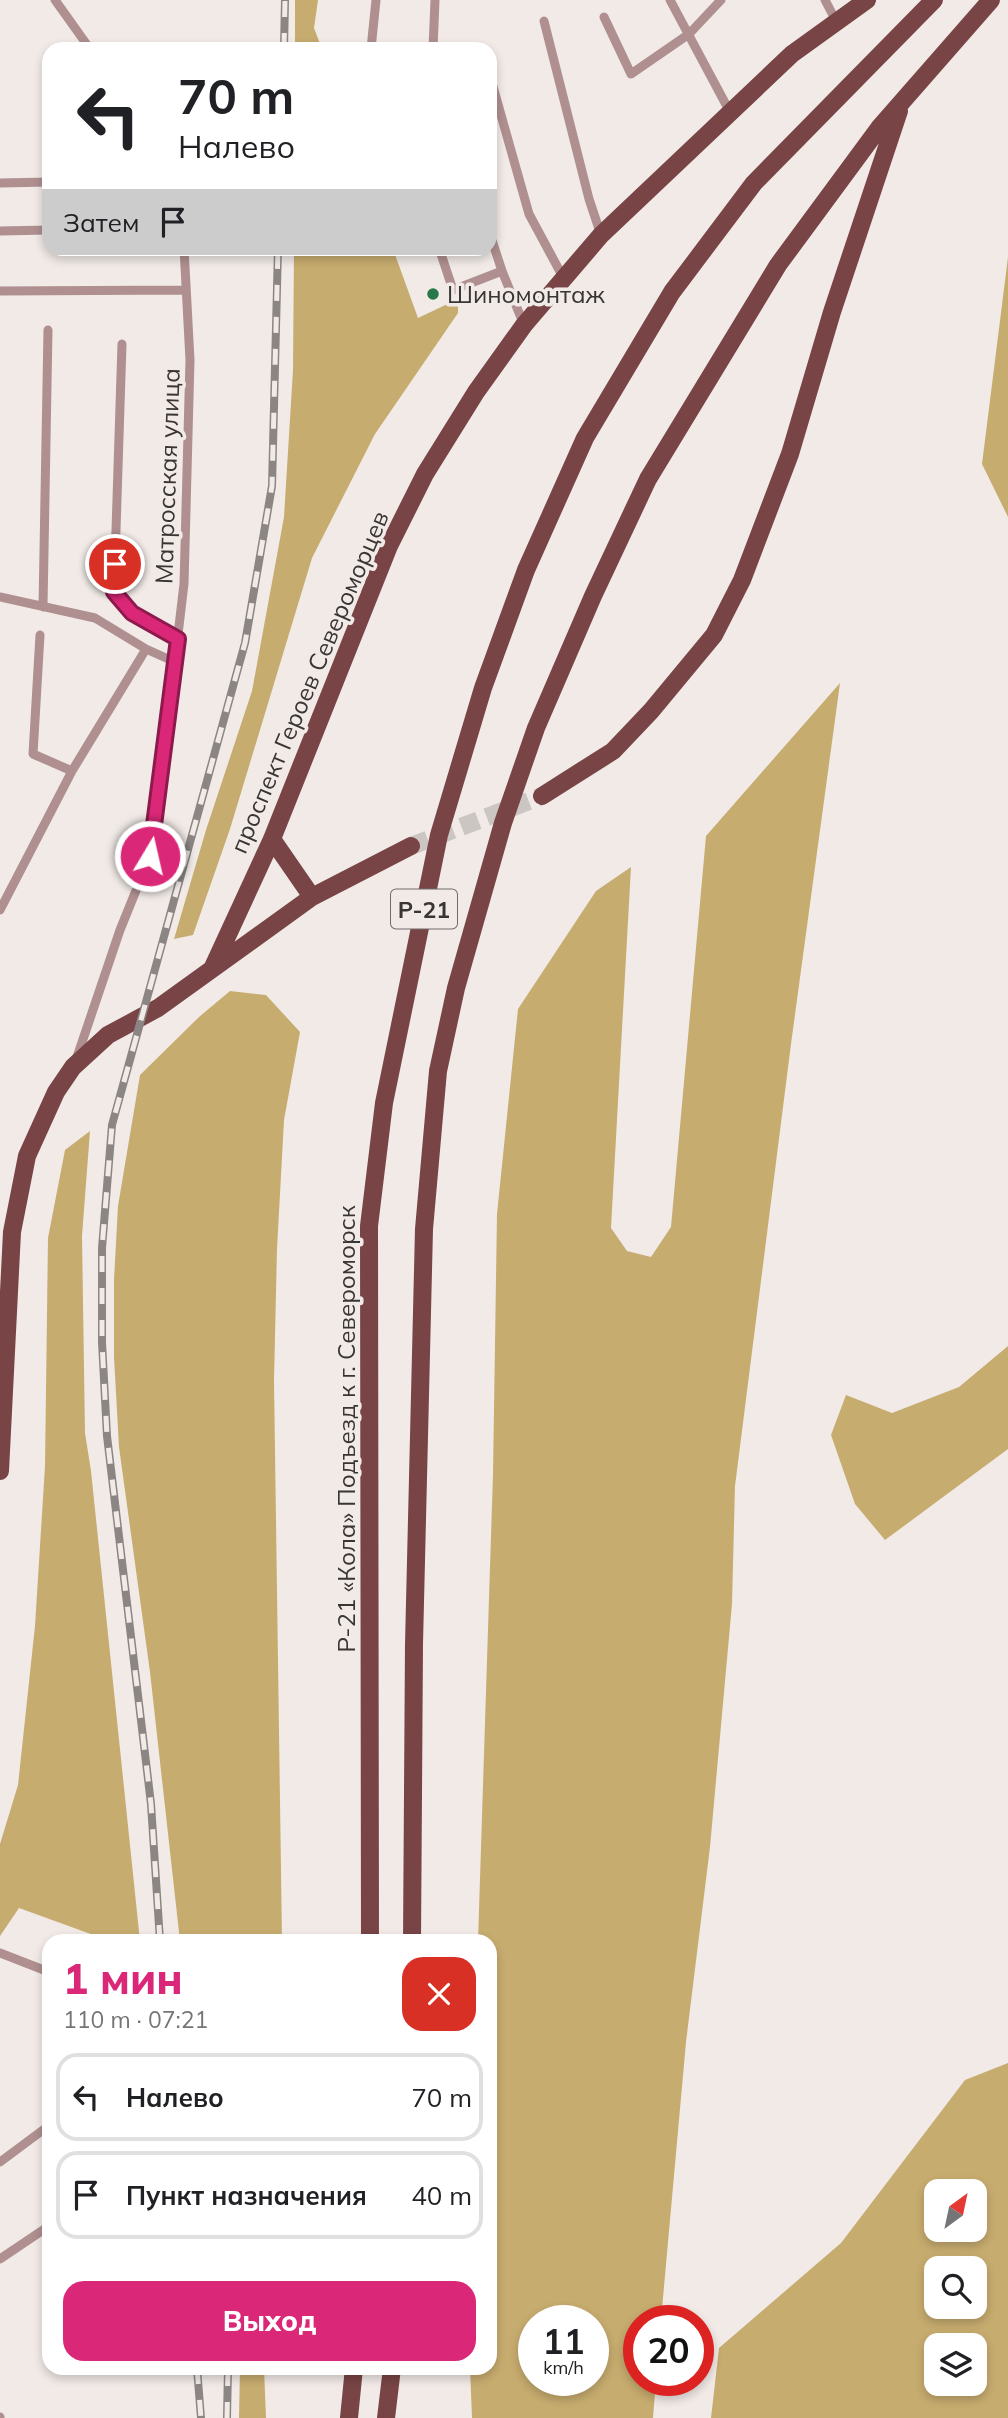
<!DOCTYPE html>
<html lang="ru">
<head>
<meta charset="utf-8">
<style>
	:root { --surface:#fff; --page:#f2f2f2; --text:#202124; --muted:#757577; --line:#e0e0e0; --accent:#db2777 }
	body { margin:0; font-family:Mulish,sans-serif; background:var(--page); color:var(--text); height:100vh; display:flex; flex-direction:column; font-size:26px; white-space:nowrap }
	* { box-sizing:border-box; margin:0 }
	p { font-size:23px; color:var(--muted) }
	.icon { flex:none; width:38px; height:38px; fill:none; stroke:currentColor; stroke-width:2; stroke-linecap:round; stroke-linejoin:round }
	.map { position:relative; flex:1; overflow:hidden }
	.side { position:absolute; left:42px; top:1934px; width:455px; height:441px; display:flex; flex-direction:column; background:var(--surface); border-radius:21px; box-shadow:0 4px 10px #0003 }
	.side>* { flex:none }
	.guide { position:absolute; left:42px; top:42px; width:455px; height:214px; border-radius:21px; box-shadow:0 4px 10px #0003; background:#fff; color:var(--text); overflow:hidden }
	.needle { width:46px; rotate:33deg }
	.controls { position:absolute; left:924px; top:2179px; display:grid; gap:14px }
	.controls a { display:grid; place-items:center; width:63px; height:63px; border-radius:14px; background:var(--surface); box-shadow:0 4px 10px #0003; font-size:35px }
	.speed { position:absolute; left:518px; top:2305px; display:flex; gap:14px; font-size:35px; font-weight:700; text-align:center }
	.speed>* { display:grid; place-content:center; width:91px; height:91px; border-radius:50%; background:var(--surface); box-shadow:0 4px 10px #0003; line-height:1 }
	.speed small { font-size:18px; font-weight:400 }
	.speed .limit { border:10px solid #d22; background:#fff; color:#111 }
	.pin { position:absolute; display:grid; place-items:center; width:60px; height:60px; color:#fff; margin:-30px; border:4px solid #fff; border-radius:50%; box-shadow:0 2px 7px #0007 }
	.me { position:absolute; width:77px; margin:-38px; rotate:9deg; stroke-linejoin:round; filter:drop-shadow(0 0 5px #0008) }
	.turn { display:flex; align-items:center; gap:24px; height:147px; padding:0 21px; font-size:32px }
	.turn .icon { width:91px; height:91px; stroke-width:2.5 }
	.turn b { display:block; font-size:49px; line-height:60px }
	.then { display:flex; align-items:center; height:66px; padding:0 21px; background:#0003; gap:14px; font-size:26px }
	.round { display:grid; place-items:center; flex:none; width:74px; height:74px; border-radius:21px; background:var(--page) }
	.summary { display:flex; align-items:center; justify-content:space-between; height:119px; padding:0 21px }
	h1 { font-size:42px; font-weight:800; line-height:52px; color:var(--accent) }
	.action { display:flex; gap:14px; margin-top:auto; padding:14px 21px }
	.action a { flex:1; height:80px; border-radius:21px; background:var(--accent); color:#fff; font-size:28px; font-weight:800; line-height:80px; text-align:center }
	ul { padding:0; list-style:none }
	li { display:flex; align-items:center; gap:21px; height:88px; margin:0 14px 10px; padding:0 7px; border:4px solid var(--line); border-radius:21px }
	li div { flex:1 }
	li b { display:block; font-size:26px }
	li em { font-style:normal }
	.map>svg:first-child { display:block }
	.forest { fill:#c7ac6f; fill-rule:evenodd }
	.lines { fill:none; stroke-linecap:round; stroke-linejoin:round }
	.primary-tunnel { stroke:#ccc6c3; stroke-width:18; stroke-dasharray:18 9; stroke-linecap:butt }
	.lane { stroke:#af8f8f; stroke-width:9 }
	.primary { stroke:#784445; stroke-width:18 }
	.rail-casing { stroke:#8b8684; stroke-width:8 }
	.rail { stroke:#f1eae7; stroke-width:5; stroke-dasharray:16; stroke-linecap:butt }
	.route-casing { stroke:#8e194d; stroke-width:18 }
	.route { stroke:#db2777; stroke-width:12 }
	.poi-dot { fill:#277849; stroke:#f1eae7; stroke-width:2.5 }
	.labels { text-anchor:middle; dominant-baseline:central; stroke-width:7; stroke-linejoin:round; paint-order:stroke }
	.shield { fill:#f1eae7; stroke:#706b6a; stroke-width:2 }
	.shield-label { font-size:23px; font-weight:bold; fill:#383534 }
	.poi-label { font-size:24px; fill:#383534; stroke:#f1eae7; text-anchor:start }
	.street-label { font-size:24px; fill:#383534; stroke:#f1eae7 }
</style>
</head>
<body>
<div class="map">
<svg width="1008" height="2418" viewBox="0 0 1008 2418">
	<rect width="100%" height="100%" fill="#f1eae7"/>
	<path class="forest" d="M295,0h23l-4,28 8,21h-27z
		M294,249h99l25,69 40,-19v14l-83,121 -63,124 -82,271 -37,106 -19,4 32,-109 46,-139 32,-174 9,-147z
		M1008,257v260l-26,-53z
		M840,683l-49,361 -56,442 -3,118 -22,243 -24,195 -25,278h-22v60h17l-3,38h-181l-2,-50h20v-427h-12l15,-467 4,-260 21,-205 78,-118 35,-24 -20,361 16,23 24,6 20,-30 35,-391zM593,2320v60h-59v-60z
		M230,991l36,4 34,37 -16,88 -7,129 -3,132 8,560h-102l-30,-269 -31,-225 -5,-90v-77l4,-74 22,-131 59,-58z
		M90,1131l-8,105 3,197 6,38 49,470h-30l-91,-33 -19,28v-92l18,-59 17,-159 10,-160 3,-228 17,-88z
		M1008,1346v103l-123,91 -30,-36 -24,-69 15,-40 46,18 67,-26z
		M1008,2063v355h-297l8,-70 122,-105 124,-163zM936,2191h39v39h-39zM936,2268h39v38h-39zM936,2345h39v39h-39z
		M240,2368h24l2,50h-27z"/>
	<g class="lines">
		<path class="primary-tunnel" d="M411,846l131,-50"/>
		<path class="lane" d="M55,0l35,49
			M670,0l60,112
			M825,0l11,21
			M604,17l27,57 58,-40 32,-34
			M544,21l45,178 12,36
			M371,49l5,-49
			M433,49l2,-49
			M490,76l39,138 35,65
			M0,183l49,-1
			M0,231l49,-1
			M490,234l12,37
			M439,248l14,42 49,-19 22,54
			M0,291l186,-1
			M122,344l-8,248 18,21 46,26
			M0,597l95,21 51,31 29,13
			M43,607l5,-277
			M40,635l-7,119 39,17 74,-122
			M0,910l72,-139
			M77,1057l43,-127 30,-74 10,-70 24,-202 6,-224 -6,-112
			M0,1953l49,19
			M0,2162l43,-32
			M0,2259l49,-33
			M0,2417v1"/>
		<path class="primary" d="M542,796l71,-45 38,-40 63,-76 28,-55 48,-126 42,-142 67,-201
			M272,839l40,58
			M213,967l59,-128 117,-293 36,-72 51,-82 48,-67 77,-90 191,-181 75,-54
			M0,1471l12,-239 15,-76 29,-64 17,-25 35,-32 50,-27 154,-111 99,-51
			M370,1941l-1,-715 15,-123 55,-268 44,-147 43,-118 59,-132 87,-146 82,-109 180,-183
			M412,1941l2,-297 10,-415 14,-158 18,-83 47,-165 33,-95 57,-132 55,-117 130,-214 101,-137 112,-128
			M349,2418l5,-50
			M386,2418l6,-50"/>
		<g class="rail-casing">
			<path id="rail" d="M284,49l1,-49
				M160,1941l-9,-137 -44,-368 -5,-94v-94l10,-123 133,-482 27,-157 6,-238
				M197,2368l4,50
				M227,2418l1,-50"/>
		</g>
		<use href="#rail" class="rail"/>
	</g>
	<g class="lines">
		<g class="route-casing">
			<path id="route" d="M115,564l-1,28 18,21 46,26 -28,217"/>
		</g>
		<use href="#route" class="route"/>
	</g>
	<circle class="poi-dot" cx="433" cy="294" r="7"/>
	<g class="labels">
		<rect class="shield" x="391" y="889.5" width="66" height="39" rx="5"/>
		<g class="shield-label">
			<text x="424" y="909">Р-21</text>
		</g>
		<g class="poi-label">
			<text x="447" y="294">Шиномонтаж</text>
		</g>
		<g class="street-label">
			<text transform="translate(167 476) rotate(-88)">Матросская улица</text>
			<text transform="translate(309 682) rotate(-67)">проспект Героев Североморцев</text>
			<text transform="translate(346 1429) rotate(-90)">Р-21 «Кола» Подъезд к г. Североморск</text>
		</g>
	</g>
</svg>
<div class="controls">
<a><svg class="needle" viewBox="-14 -14 28 28"><path d="M0-13l5 13h-10z" fill="#e53935"/><path d="M0 13l5-13h-10z" fill="#757577"/></svg></a>
<a><svg class="icon" aria-label="search" viewBox="0 0 24 24"><circle cx="10" cy="10" r="6"/><path d="M15 15l6 6"/></svg></a>
<a><svg class="icon" aria-label="layers" viewBox="0 0 24 24"><path d="M12 4l9 5-9 5-9-5zM3 14l9 5 9-5"/></svg></a>
</div>
<div class="speed"><div>11<small>km/h</small></div><div class="limit">20</div></div>
<div class="pin" style="left:115px;top:564px;background:#d93025"><svg class="icon" aria-label="arrive" viewBox="0 0 24 24"><path d="M6 21V4h12l-3 4 3 4H6"/></svg></div>
<svg class="me" style="left:150px;top:856px" viewBox="-20 -20 40 40"><circle r="17" fill="#db2777" stroke="#fff" stroke-width="3"/><path d="M0-11L8 9 0 5-8 9z" fill="#fff"/></svg>
<div class="guide">
<div class="turn"><svg class="icon" aria-label="left" viewBox="0 0 24 24"><path d="M17 20v-9H6M10 6l-5 5 5 5"/></svg><div><b>70 m</b>Налево</div></div>
<div class="then">Затем<svg class="icon" aria-label="arrive" viewBox="0 0 24 24"><path d="M6 21V4h12l-3 4 3 4H6"/></svg></div>
</div>
<section class="side">
<div class="summary"><div><h1>1 мин</h1><p>110 m · 07:21</p></div><a class="round" style="background:#d93025;color:#fff"><svg class="icon" aria-label="close" viewBox="0 0 24 24"><path d="M6 6l12 12M18 6L6 18"/></svg></a></div>
<ul>
<li><svg class="icon" aria-label="left" viewBox="0 0 24 24"><path d="M17 20v-9H6M10 6l-5 5 5 5"/></svg><div><b>Налево</b></div><em>70 m</em></li>
<li><svg class="icon" aria-label="arrive" viewBox="0 0 24 24"><path d="M6 21V4h12l-3 4 3 4H6"/></svg><div><b>Пункт назначения</b></div><em>40 m</em></li>
</ul>
<div class="action"><a>Выход</a></div>
</section>
</div>
</body>
</html>
